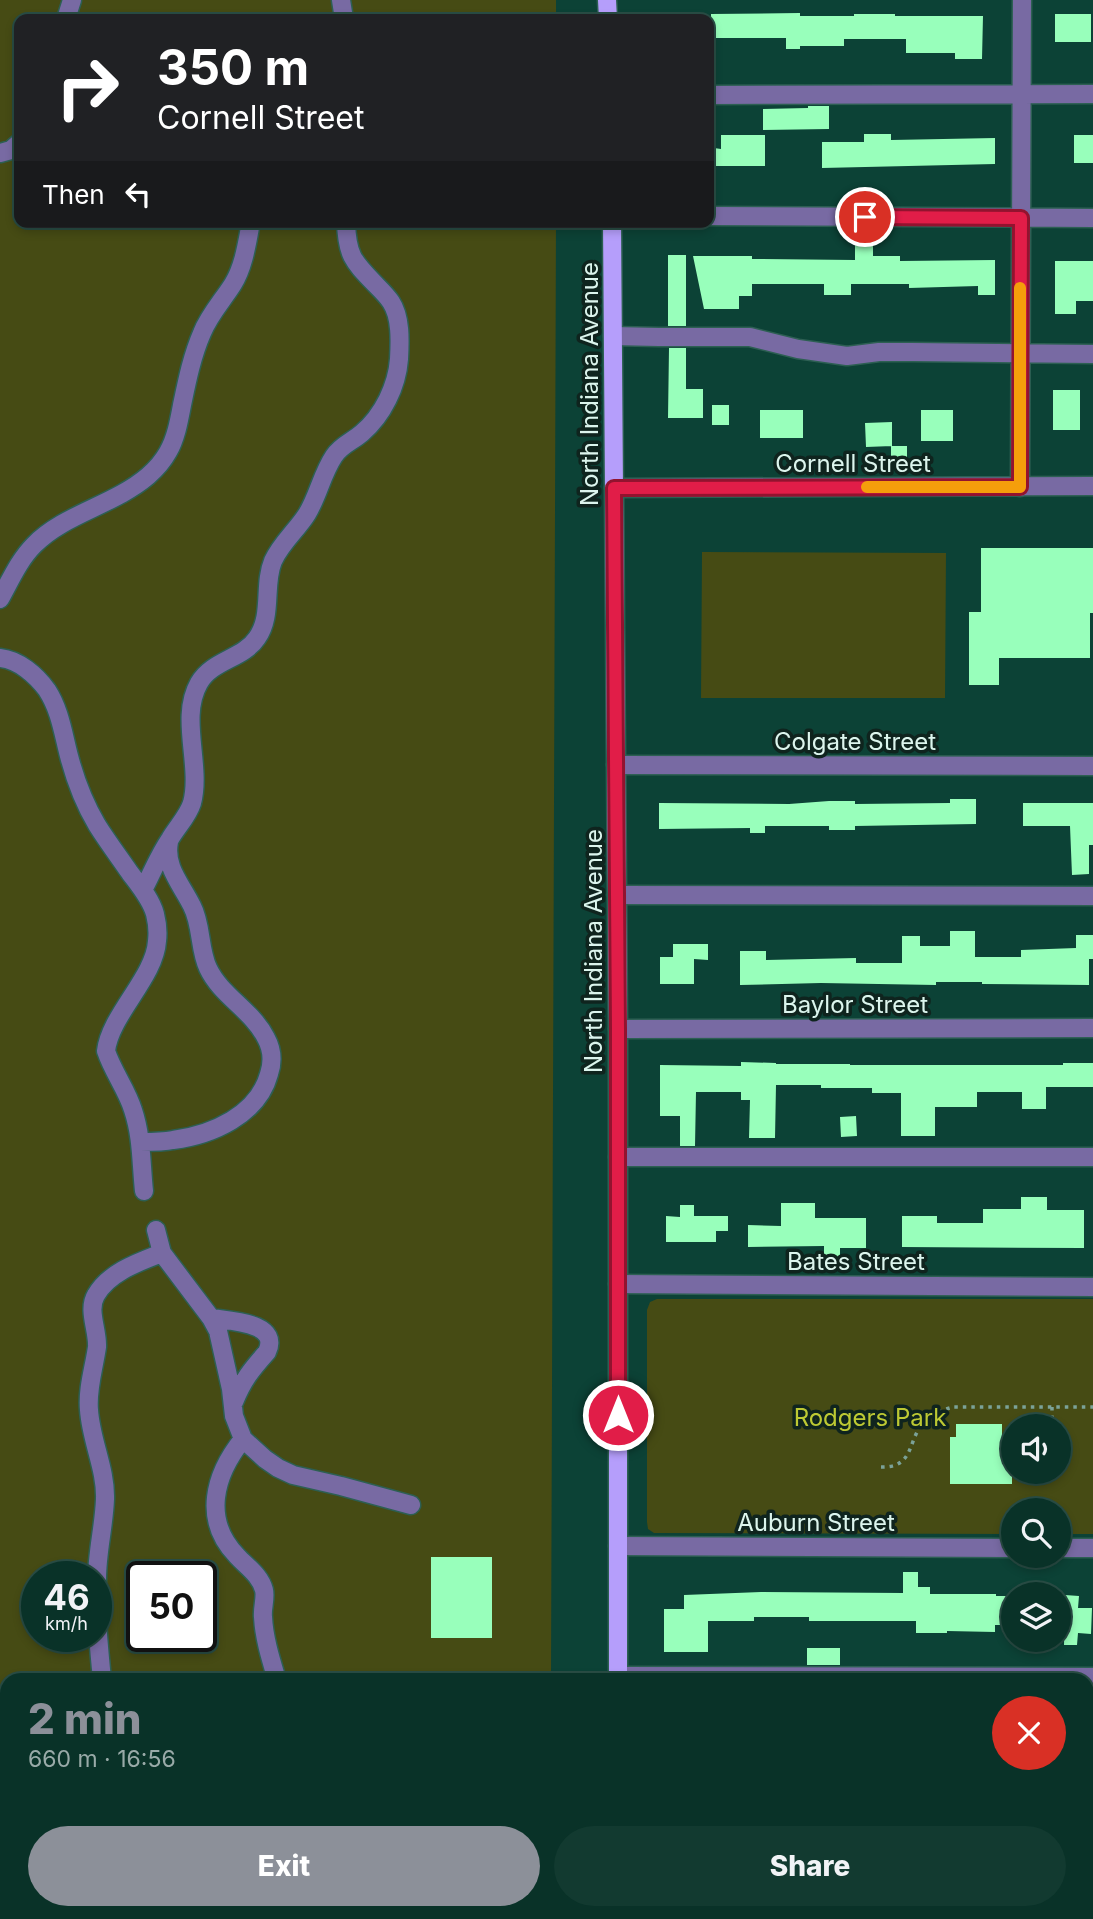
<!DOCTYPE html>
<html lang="en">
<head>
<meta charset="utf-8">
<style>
	:root { --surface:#093228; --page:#123a30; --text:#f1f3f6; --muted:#99aaa8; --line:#294d45; --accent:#8c9099 }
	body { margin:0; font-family:Inter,sans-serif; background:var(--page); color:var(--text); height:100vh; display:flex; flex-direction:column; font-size:26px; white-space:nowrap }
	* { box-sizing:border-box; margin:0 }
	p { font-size:23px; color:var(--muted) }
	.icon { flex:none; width:38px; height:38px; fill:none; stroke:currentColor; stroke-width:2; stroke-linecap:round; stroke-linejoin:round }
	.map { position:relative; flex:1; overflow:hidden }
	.side { position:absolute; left:0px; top:1673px; width:1094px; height:247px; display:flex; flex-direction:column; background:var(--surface); border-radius:21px 21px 0 0; box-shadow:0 4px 10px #0003,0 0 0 2px var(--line) }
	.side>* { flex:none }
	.guide { position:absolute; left:14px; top:14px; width:700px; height:214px; border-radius:14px; box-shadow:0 4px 10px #0003,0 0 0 2px var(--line); background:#202124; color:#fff; overflow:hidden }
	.controls { position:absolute; left:1001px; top:1414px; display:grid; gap:14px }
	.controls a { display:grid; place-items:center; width:70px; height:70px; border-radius:50%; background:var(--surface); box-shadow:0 4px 10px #0003,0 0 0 2px var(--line); font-size:35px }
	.speed { position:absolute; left:21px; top:1561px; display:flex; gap:14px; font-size:35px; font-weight:700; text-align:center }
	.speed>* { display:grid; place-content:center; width:91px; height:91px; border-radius:50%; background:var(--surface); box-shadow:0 4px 10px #0003,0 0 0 2px var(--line); line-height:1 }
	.speed small { font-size:18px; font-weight:400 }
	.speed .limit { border:4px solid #111; border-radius:10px; background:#fff; color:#111 }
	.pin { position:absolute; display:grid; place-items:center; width:60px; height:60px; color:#fff; margin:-30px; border:4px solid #fff; border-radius:50%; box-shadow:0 2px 7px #0007 }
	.me { position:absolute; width:77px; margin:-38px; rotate:0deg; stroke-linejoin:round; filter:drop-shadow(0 0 5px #0008) }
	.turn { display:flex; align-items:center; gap:24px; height:147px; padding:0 28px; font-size:32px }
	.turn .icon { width:91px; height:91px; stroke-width:2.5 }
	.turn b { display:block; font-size:49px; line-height:60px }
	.then { display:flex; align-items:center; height:66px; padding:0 28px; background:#0003; gap:14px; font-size:26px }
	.round { display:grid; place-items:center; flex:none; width:74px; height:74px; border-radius:37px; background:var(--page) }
	.summary { display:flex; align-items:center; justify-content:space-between; height:119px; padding:0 28px }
	h1 { font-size:42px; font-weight:800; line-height:52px; color:var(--accent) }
	.cta { display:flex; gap:14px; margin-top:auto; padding:14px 28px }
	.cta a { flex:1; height:80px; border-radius:42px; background:var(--accent); color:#fff; font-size:28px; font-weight:800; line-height:80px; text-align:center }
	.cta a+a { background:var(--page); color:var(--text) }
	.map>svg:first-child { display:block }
	.green { fill:#464b14; fill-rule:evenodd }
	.building { fill:#98ffbb }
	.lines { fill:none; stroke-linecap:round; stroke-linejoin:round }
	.minor-casing { stroke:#2d5f53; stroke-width:21 }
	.major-casing { stroke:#2d5f53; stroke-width:21 }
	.path { stroke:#7ba298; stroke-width:3.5; stroke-dasharray:3.5 5; stroke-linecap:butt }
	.minor { stroke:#786aa3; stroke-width:18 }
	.major { stroke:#b59efb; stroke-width:18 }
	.route-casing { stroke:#92132f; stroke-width:18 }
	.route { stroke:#e11d48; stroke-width:12 }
	.slow { stroke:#f59e0b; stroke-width:12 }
	.labels { text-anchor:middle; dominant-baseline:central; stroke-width:7; stroke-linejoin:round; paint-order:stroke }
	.street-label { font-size:24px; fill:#dcf5ed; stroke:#0f241e }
	.park-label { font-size:24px; fill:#bdc933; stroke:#0f241e }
</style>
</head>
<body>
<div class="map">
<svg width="1093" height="1919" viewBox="0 0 1093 1919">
	<rect width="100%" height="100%" fill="#0c4236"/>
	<path class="green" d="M0,0h556v19h-537v203h537l-5,1458h-544v233h543v6h-550zM37,1577h59v59h-59zM142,1577h59v59h-59z
		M702,552l244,1 -1,145h-244z
		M657,1299h436v235h-34v-24h-46v24l-359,-1 -6,-4 -1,-7v-212l3,-8zM1013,1426h46v46h-46z"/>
	<path class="building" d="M800,13v3h54v-2h41v2h88l-1,43h-27v-6h-49v-14h-62v7h-44v3h-14v-11h-75v-24z
		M1055,14h36v28h-36z
		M808,106h21v23l-66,1v-21l45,-1z
		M864,134h27v6l104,-2v26l-173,4v-26h42z
		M721,135h44v31h-51v-18l7,1z
		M1074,135h19v28h-19z
		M855,240h18v16h27v5l95,-1v35h-17v-9l-69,2v-4h-58v11h-27v-11h-72v12h-13v13h-35l-11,-53h59v3l103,1z
		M668,255h18v71h-18z
		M1055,261h38v40h-17v13h-21z
		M669,348h17v41h17v29h-35z
		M1053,390h27v40h-27z
		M712,405h17v20h-17z
		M760,410h43v28h-43z
		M921,410h32v31h-32z
		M892,422v24l-26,1 -1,-24z
		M891,446h16v19h-16z
		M981,548h112v65h-3v45h-91v27h-30v-73h12z
		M950,799h26v25l-121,2v4h-26v-4h-64v7h-15v-5l-91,1v-26l130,1 40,-3h26v3l95,-1z
		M1023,803h70v42h-4v29l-17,1 -2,-49h-47z
		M950,931h25v26h46v-7l55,-2v-13h17v24h-4v26l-107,-1v-2h-46v3l-115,-2 -81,2v-34h26v9l90,-2v5h46v-27h18v10h30z
		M673,944h35v16l-14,-1v25h-34v-27h13z
		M741,1062l35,1v1h74v1h213v-2h30v24h-47v22h-24v-17h-45v15h-42v29h-34v-43h-29v-5h-51v-3h-45l-1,53h-26l1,-38h-9v-8h-45l-1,54h-15v-30h-20v-51l81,1z
		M856,1116l1,20 -16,1 -1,-20z
		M1021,1197h26v13h37v38l-182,-1v-31h35v7h46v-14h38z
		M781,1203h34v15h51v30h-26v14h-16v-16l-76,1v-22l33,1z
		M680,1205h14v11h34v15h-12v11h-50v-26l14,1z
		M956,1424h46v13h10v47h-62v-47h6z
		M431,1557h61v81h-61z
		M903,1572h15v15h12v7h66v2h17v29h-18v7l-48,-1v2h-31v-12h-107v-4h-55v4h-46v31h-44v-43h20v-14l77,-3 142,1z
		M1065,1595l14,1 -1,12h14l-1,26 -13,-1 -1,12h-13z
		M807,1648h33v17h-33z"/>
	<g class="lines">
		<g class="minor-casing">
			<path id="minor" d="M341,0l3,19
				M66,19l6,-19
				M709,95l384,-1
				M0,153l11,-3 8,-7
				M709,216l384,2
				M613,336l46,1h91l48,12 49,7 32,-4h34l180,2
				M1020,487l2,-487
				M614,488l479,-2
				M0,599c10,-18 19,-39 34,-54 30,-31 80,-40 114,-69 8,-7 15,-15 20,-24 8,-14 11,-31 14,-47 5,-24 10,-49 20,-72 7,-18 21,-33 31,-49 11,-18 14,-41 18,-62
				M0,658c19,2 36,17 47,32 13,20 16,43 22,66 6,23 15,47 28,69 10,16 22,32 33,48 9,12 21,26 25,41 2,8 3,19 2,27 -2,36 -47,74 -51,110 7,21 21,39 27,59 9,27 8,53 11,81
				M616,765l477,1
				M143,890c9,-17 16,-35 27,-51 7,-12 18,-23 22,-36 10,-38 -13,-85 7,-120 13,-23 44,-24 58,-45 16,-22 6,-53 16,-77 8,-18 24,-31 34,-47 11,-18 15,-40 27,-58 7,-11 19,-15 28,-23 21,-18 35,-47 37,-74 1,-18 2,-42 -8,-57 -4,-6 -9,-11 -14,-16 -23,-24 -30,-29 -31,-64
				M617,895l476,1
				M618,1029l475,-1
				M141,1142c11,0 22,0 32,-2 39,-5 85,-25 96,-66 4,-12 3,-25 -3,-36 -14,-28 -45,-42 -58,-70 -9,-19 -6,-43 -16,-62 -10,-21 -28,-39 -23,-64
				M618,1157h475
				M156,1230l6,23 49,65 7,13 13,58 3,27 9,23 22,20 13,9 15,7 48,11 70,19
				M618,1284l475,3
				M211,1318c18,3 70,4 56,34 -16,18 -24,28 -33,50
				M243,1439c-29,36 -41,81 -6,117 10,11 23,19 27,34 2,8 -2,18 -1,27 1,21 8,43 14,63
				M618,1546l395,2
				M1059,1548h34
				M618,1676l475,1
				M102,1680c-3,-33 -7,-68 -5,-101 0,-27 7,-53 8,-80 1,-30 -14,-58 -16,-89 -2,-21 5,-42 8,-63 1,-17 -10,-37 -1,-52 13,-23 43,-33 66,-42
				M1087,1811h6
				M113,1913l2,6
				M418,1913l2,6"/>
		</g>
		<g class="major-casing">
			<path id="major" d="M607,0l1,19
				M612,222l6,807v651
				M618,1919v-6"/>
		</g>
		<path class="path" d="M1052,1407v19
			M881,1467c34,1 26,-27 43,-45 7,-9 19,-12 29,-15h140"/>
		<use href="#minor" class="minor"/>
		<use href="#major" class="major"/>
	</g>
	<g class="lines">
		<g class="route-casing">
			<path id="route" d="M618,1415v-386l-4,-541 406,-1 1,-269 -156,-1"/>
		</g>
		<use href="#route" class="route"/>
		<path class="slow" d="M867,487h153v-199"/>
	</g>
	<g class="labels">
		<g class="street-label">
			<text transform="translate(589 384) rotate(-90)">North Indiana Avenue</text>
			<text x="853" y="463">Cornell Street</text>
			<text x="855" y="741">Colgate Street</text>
			<text transform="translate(593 951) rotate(-90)">North Indiana Avenue</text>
			<text x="855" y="1004">Baylor Street</text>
			<text x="856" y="1261">Bates Street</text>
			<text x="816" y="1522">Auburn Street</text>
		</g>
		<g class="park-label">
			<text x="870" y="1417">Rodgers Park</text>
		</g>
	</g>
</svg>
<div class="controls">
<a><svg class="icon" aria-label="sound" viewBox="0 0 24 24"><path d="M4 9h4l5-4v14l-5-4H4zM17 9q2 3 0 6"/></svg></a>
<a><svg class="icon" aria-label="search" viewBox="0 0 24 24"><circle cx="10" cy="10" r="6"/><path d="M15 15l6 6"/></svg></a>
<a><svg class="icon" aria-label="layers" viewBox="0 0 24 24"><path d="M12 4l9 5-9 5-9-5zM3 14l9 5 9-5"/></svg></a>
</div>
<div class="speed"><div>46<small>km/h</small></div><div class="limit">50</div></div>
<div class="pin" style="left:865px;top:217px;background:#d93025"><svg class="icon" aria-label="arrive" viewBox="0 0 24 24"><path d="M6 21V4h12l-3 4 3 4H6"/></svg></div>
<svg class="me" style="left:618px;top:1415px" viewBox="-20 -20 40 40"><circle r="17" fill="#e11d48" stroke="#fff" stroke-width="3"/><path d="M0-11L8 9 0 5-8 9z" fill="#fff"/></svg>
<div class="guide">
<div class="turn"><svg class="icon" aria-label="right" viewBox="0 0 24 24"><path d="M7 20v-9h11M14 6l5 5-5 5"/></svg><div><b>350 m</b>Cornell Street</div></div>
<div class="then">Then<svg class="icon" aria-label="left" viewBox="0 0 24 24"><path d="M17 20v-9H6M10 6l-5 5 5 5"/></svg></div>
</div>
<section class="side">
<div class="summary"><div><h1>2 min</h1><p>660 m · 16:56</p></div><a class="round" style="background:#d93025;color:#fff"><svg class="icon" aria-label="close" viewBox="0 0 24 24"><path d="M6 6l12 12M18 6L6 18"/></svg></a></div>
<div class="cta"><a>Exit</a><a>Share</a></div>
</section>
</div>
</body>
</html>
